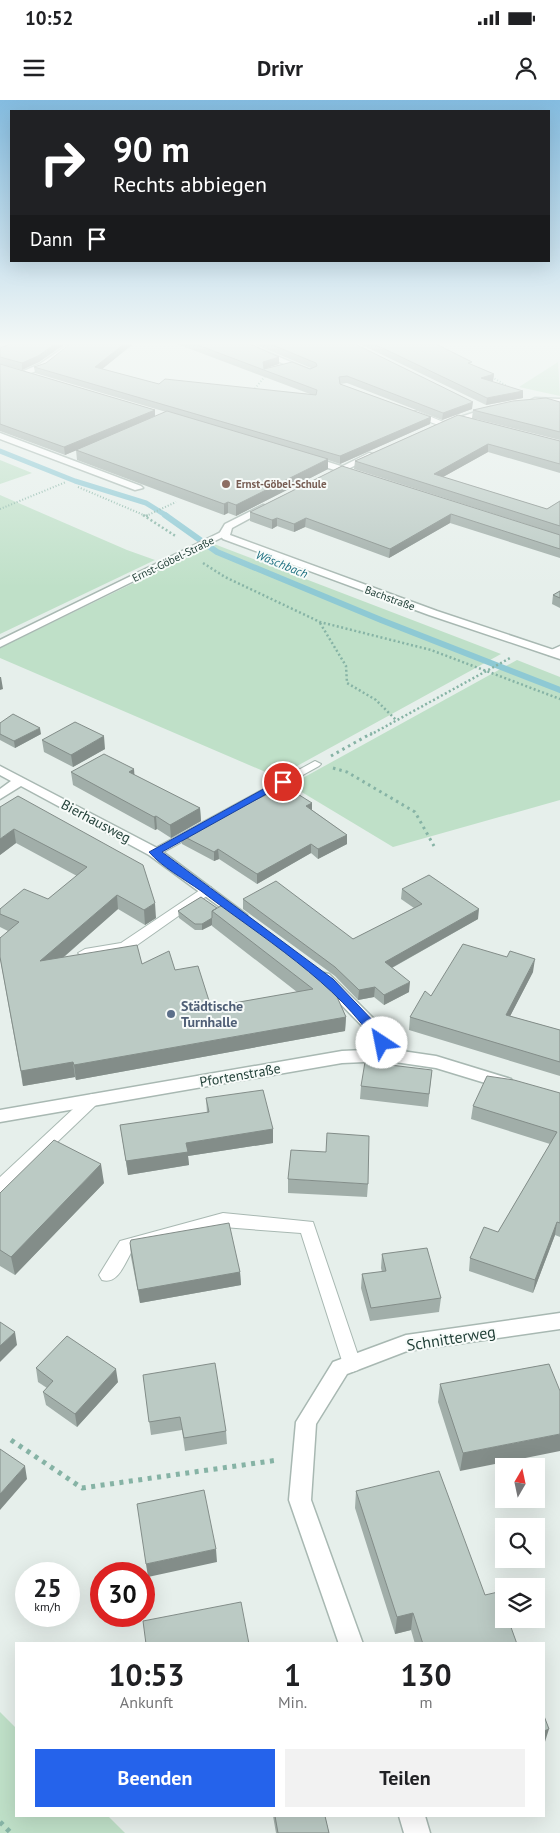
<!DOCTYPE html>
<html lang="de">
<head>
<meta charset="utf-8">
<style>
	:root { --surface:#fff; --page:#f2f2f2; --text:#202124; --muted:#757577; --accent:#2563eb }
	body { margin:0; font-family:"PT Sans",sans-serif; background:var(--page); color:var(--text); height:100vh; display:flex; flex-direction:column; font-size:19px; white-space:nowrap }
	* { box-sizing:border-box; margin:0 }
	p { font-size:16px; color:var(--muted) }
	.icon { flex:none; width:28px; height:28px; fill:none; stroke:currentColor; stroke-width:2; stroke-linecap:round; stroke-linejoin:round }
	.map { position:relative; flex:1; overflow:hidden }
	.side { position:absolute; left:15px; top:1542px; width:530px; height:175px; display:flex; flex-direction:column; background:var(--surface); border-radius:0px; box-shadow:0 5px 20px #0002 }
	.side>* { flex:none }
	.banner { position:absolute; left:10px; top:10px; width:540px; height:152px; border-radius:0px; box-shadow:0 5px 20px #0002; background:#202124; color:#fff; overflow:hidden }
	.needle { width:32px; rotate:9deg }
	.buttons { position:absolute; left:495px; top:1358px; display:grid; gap:10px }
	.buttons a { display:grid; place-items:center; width:50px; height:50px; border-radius:0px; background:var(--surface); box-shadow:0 5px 20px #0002; font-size:25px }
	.speed { position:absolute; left:15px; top:1462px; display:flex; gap:10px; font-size:25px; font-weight:700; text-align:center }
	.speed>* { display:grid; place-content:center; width:65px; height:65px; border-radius:50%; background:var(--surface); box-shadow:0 5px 20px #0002; line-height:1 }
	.speed small { font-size:12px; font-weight:400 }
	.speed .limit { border:8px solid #d22; background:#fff; color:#111 }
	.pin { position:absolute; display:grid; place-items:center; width:42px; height:42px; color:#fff; margin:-21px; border:2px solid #fff; border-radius:50%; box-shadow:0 1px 5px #0007 }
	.me { position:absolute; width:55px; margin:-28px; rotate:326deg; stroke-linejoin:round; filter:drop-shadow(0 0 4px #0008) }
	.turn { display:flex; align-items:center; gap:18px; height:105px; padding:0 20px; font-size:22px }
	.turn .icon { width:65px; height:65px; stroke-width:2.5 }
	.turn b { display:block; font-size:35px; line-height:42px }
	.then { display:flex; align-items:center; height:48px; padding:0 20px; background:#0003; gap:10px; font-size:19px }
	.eta { display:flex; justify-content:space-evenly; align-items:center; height:85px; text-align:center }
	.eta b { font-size:30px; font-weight:700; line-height:35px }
	.button { display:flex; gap:10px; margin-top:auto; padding:10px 20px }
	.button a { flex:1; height:58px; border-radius:0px; background:var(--accent); color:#fff; font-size:20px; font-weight:700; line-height:58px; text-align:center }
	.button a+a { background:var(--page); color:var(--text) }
	.status { display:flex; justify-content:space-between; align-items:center; height:35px; padding:0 25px; background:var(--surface); direction:ltr }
	.status svg { height:14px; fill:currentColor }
	header { display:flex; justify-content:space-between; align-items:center; height:65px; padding:0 20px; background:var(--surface); font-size:22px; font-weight:700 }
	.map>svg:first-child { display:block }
	.green { fill:#bfe0c8 }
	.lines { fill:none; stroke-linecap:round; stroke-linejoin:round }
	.stream-far1 { stroke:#8ec9d4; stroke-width:5 }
	.stream { stroke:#8ec9d4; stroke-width:6 }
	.service-casing { stroke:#a8b8b2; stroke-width:2 }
	.minor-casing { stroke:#a8b8b2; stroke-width:3 }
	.tertiary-casing { stroke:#a8b8b2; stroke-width:3 }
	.path-far3 { stroke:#86b3a5; stroke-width:2; stroke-dasharray:1 2; stroke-linecap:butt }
	.path-far2 { stroke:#86b3a5; stroke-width:2.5; stroke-dasharray:2 2.5; stroke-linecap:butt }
	.path-far1 { stroke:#86b3a5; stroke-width:3; stroke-dasharray:2.5 4; stroke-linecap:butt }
	.path { stroke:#86b3a5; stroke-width:5; stroke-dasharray:4 5.5; stroke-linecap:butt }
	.service { fill:#fff; fill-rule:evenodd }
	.minor { fill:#fff; fill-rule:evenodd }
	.tertiary { fill:#fff; fill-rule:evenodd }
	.wall { fill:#a1aea9 }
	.shaded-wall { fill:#838d89 }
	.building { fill:#bbcac4; stroke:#838d89 }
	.route { fill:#2563eb; stroke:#184099 }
	.education-dot { fill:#8d6e63; stroke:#f7fbf9; stroke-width:2 }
	.service-dot { fill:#5c6f8a; stroke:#f7fbf9; stroke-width:2 }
	.labels { text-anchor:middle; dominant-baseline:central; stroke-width:4; stroke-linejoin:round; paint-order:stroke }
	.far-education-label { font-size:11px; font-weight:bold; fill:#785e54; stroke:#f7fbf9; text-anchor:start }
	.far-street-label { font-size:11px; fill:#24423a; stroke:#f7fbf9 }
	.far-water-label { font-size:12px; font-style:italic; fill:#1c6f80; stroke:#f7fbf9 }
	.street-label { font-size:14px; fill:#24423a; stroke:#f7fbf9 }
	.service-label { font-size:14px; font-weight:bold; fill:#4e5e75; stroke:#f7fbf9; text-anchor:start }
	.near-street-label { font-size:16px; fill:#24423a; stroke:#f7fbf9 }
</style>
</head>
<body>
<div class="status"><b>10:52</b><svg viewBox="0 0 49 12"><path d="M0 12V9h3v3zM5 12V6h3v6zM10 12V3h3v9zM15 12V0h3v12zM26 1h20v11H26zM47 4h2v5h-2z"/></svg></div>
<header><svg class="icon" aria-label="menu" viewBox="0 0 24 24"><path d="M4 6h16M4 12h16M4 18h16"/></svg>Drivr<svg class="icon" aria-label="person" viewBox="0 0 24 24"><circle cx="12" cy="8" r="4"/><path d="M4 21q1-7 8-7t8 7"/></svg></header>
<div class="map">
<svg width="560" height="1733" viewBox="0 0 560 1733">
	<rect width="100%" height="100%" fill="#e6efeb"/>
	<path class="green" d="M558,262l2,34 -41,-9z
		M0,360l32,13 -32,11z
		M0,395l127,55 28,10 -155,74z
		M214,444l287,110 -224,123 -277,-119v-10z
		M517,560l43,17v123l-167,47 -103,-62z
		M0,1612l16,16v88h92l17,17h-125z"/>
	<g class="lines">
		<path class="stream-far1" d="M0,351l75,30 71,22 21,13"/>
		<path class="stream" d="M165,415l52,37 164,68 179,70"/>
		<g class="service-casing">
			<path id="service" d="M411,311h6l31,13 -7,2 -30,-11z
				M315,661l6,3 -2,2 -161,89 -4,1 -6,-4z
				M206,786l5,1 1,3 -1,3 -81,57 -45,7 -7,-4 7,-4 36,-6z
				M92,994l5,2 3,4 -3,4 -91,87 -6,2v-16l87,-81z
				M223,1113l90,9 48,142 -3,6 -6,2 -6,-2 -3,-6 -42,-131 -78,-6 -91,24c-7,12 -14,34 -30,29l-3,-5 21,-34z"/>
		</g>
		<g class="minor-casing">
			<path id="minor" d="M69,244h8l-31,24 -25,8 -4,-2 23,-10z
				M237,244h11l62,26 -7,2z
				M535,298l25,1v4l-28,-1 -1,-2z
				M491,307l4,2 -1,2 -48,15 -4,-3z
				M0,333l141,53 2,2 -8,2 -135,-51z
				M369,353l7,2 -32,16 -7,-2z
				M221,432l8,2 -229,113v-7z
				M560,546v8l-11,1v-4z
				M0,666l159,83 88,66 -7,5 -5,-2 -86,-63 -128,-69 -21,13v-10l11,-8 -11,-6z
				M324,873l5,1 52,52 15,29 -2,4h-12l-13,-26 -50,-51 -3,-4 3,-4z
				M560,1213v16l-153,22 -60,23 -31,50 -5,76 52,144h-24l-50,-144 7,-78 37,-60 73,-27z
				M399,1716h26l5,17h-26z"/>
		</g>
		<g class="tertiary-casing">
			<path id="tertiary" d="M309,356l35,11 1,2 -4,3 -35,-11 -1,-2z
				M263,405l8,2 -39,21 -2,7 207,76 123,41v7l-131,-44 -206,-76 -4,-5 6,-10z
				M388,949l48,7 75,23 2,4 -2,4 -6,2 -69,-21 -48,-7 -46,2 -342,59v-12l342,-59z"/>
		</g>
		<path class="path-far3" d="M492,277l18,11
			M253,291l13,-16
			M78,387l68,29
			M0,409l66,-27
			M146,416l30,-14"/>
		<path class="path-far2" d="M143,415l34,22
			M146,416l3,-1
			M203,463l22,14 95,45 111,28 129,49
			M320,523l26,43 1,17 29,17 20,20
			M370,635l140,-77"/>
		<path class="path-far1" d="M331,656l41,-23
			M333,668l14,4 68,40 19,34"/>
		<path class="path" d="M11,1340l71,48 196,-28
			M0,1722l11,11"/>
		<use href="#service" class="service"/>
		<use href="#minor" class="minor"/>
		<use href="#tertiary" class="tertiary"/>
	</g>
	<path class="wall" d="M10,244h55l-26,18 -17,8 -22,-6v-16z
		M70,244h62l-30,25 57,15 151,10 -133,-50h73l29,20 -14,4 45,1 1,-1 -57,-24h101l117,65 -30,11 -95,-37 -7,1 91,33 -1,7 -90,40 -12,-4v9l-92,47 -8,-3 -4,2 -147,-55 -1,-10 -11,5 -65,-24v-67l155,46v7l11,-5 -131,-39 -1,-6 12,-4z
		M360,244h76l36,21 22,9 -1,7 -1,1 31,9v7l-37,7z
		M560,302v38l-88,-22 1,-8z
		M458,315l102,26v32l-72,-21 -45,25 104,32 13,-8v34l-206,-66 1,-8z
		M342,366l218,69v23l-110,-35 -61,35 -84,-31 -11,5 -17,-6 -5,3 -22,-8v-9z
		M560,491v17l-8,-4 1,-9z
		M0,623l41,11 -26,14 -15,-8z
		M42,640l63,9 -32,18 -29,-15z
		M134,669v6l66,33 1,13 -30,17 -14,-9 -2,1 -82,-45 -2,-13z
		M18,696l138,122 -11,7 -27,-16 -54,48 78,7 33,6 36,37 86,-15 -85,-66v-1l-10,5h-7l-16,-12 -1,-7 23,-14 137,102 8,18 -1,14 -269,49 -1,-3 -52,9 -23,-128 8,-27 -8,-4v-18l48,-10 29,-23 -61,-33 -16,12z
		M312,703v7l35,25v9l-29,15 -7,-6 -54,31 -38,-25 -5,2 -32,-17 -1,-9 34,-16z
		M402,789l76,30 -86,49 17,24 -25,13 -10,-8 -16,3 -23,-24 -92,-67v-10l110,40 61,-31 -13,-9z
		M533,872l-23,44 50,14v46l-151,-46 1,-13z
		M432,970l-4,37 -68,-8 1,-13z
		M560,993v144l-5,-2 -22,58 -64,-22 1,-13 28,-26 52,-88 -79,-25 2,-13z
		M206,998l67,31v14l-85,13 1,9 -61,10 -8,-50 87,-12z
		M288,1079l80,5 -1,13 -79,-4z
		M104,1083l-89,92 -15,-9v-73z
		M130,1143l110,29 1,13 -101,18 -9,-46z
		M382,1154l59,44 -2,14 -69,9 -9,-33 1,-14 20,-2 -1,-4z
		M549,1264l-89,107 -22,-69 2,-18z
		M36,1268l82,14 -41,45 -31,-22 -3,-13 4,-4 -9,-6z
		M143,1275l83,56 1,13 -42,7 -3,-21 -31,5z
		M356,1391l129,104 32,49h-102l-4,-14 -16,4 -40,-126z
		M273,1716h52l4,17h-53z"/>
	<path class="shaded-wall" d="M55,244h10l-26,18 -17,8v-7z
		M124,244l8,1 -36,29 -1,-7z
		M279,257v7l-15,5 -1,-7z
		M494,274l-1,7 -13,4 1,-7z
		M523,291v7l-37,7 1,-7z
		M473,302l-1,7 -30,11 1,-7z
		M155,310v8l-90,37 -1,-8z
		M431,317l-1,7 -90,40v-8z
		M488,344v8l-54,30v-8z
		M328,359v10l-92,47v-11z
		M228,402v11l-4,2v-11z
		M451,414l-1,9 -61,35 1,-9z
		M277,418v8l-5,3v-9z
		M306,418l-1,9 -11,5v-8z
		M0,577h1l2,12 -3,1z
		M40,628l1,6 -26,14 -1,-7z
		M104,636l1,13 -32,18 -2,-12z
		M134,669l1,13 -6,-10z
		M312,703v9l-6,-6z
		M200,708l1,13 -30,17 -1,-13z
		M156,716l1,13 -2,1 -1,-13z
		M14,729l2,14 -16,12v-16z
		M347,735v9l-29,15v-10z
		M311,744v9l-54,31v-10z
		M218,749l1,10 -5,2v-9z
		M117,795l1,14 -75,66 -3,-14z
		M155,803l1,15 -11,7 -1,-15z
		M479,809l-1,10 -94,53 1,-10z
		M212,818v7l-10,5v-6z
		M535,859l-2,13 -29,56 2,-13z
		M410,882l-1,10 -25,13v-10z
		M375,887l-1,10 -16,3 1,-10z
		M339,889l-1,15 -4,-14z
		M346,917l-1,14 -269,49 -2,-15z
		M73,962l2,15 -52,9 -2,-15z
		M273,1029v14l-85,13 1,9 -61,10 -2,-14 60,-18z
		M101,1064l3,19 -89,92 -4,-18z
		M557,1122l-2,13 -22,58 2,-13z
		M240,1172l1,13 -101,18 -2,-13z
		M15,1232l2,13 -17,17v-16z
		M116,1269l2,13 -41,45 -2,-13z
		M560,1334v17l-100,20 3,-18z
		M25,1366l2,13 -27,31v-16z
		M216,1449l1,13 -69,15 -2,-13z
		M413,1513l-2,17 -16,4 2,-17z
		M549,1629l-5,16v-14z"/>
	<path class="building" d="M10,244h45l-17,12 -16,7 -22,-6v-9z
		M70,244h54l-29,23 64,17 6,-5 151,16 1,-5 -122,-46h55l29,13 -16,5 1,7 28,-7 18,7 7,-3 -1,-3 -46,-19h85l118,58 -30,11 -96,-37 -8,1 1,7 91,33 -91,39 -306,-89 12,-4z
		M374,244h62l36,18 -4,1 26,11 -13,4 42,13 -36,7z
		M0,264l155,46 -91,37 -64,-23z
		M546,298l14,4v30l-87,-22 40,-9z
		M167,311l161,48 -92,46 -8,-3 -4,2 -148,-54z
		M458,315l102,26v23l-72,-20 -54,30 113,35 13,-8v25l-205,-65z
		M342,366l218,69v14l-109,-35 -61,35 -84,-31 -12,6 -17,-6 -5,2 -22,-8z
		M560,491v7l-7,-3z
		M13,614l27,14 -26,13 -14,-7v-11z
		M75,622l29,14 -33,19 -29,-15z
		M104,654l30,15 -5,3 71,36 -30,17 -14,-9 -2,1 -83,-45z
		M285,686l27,17 -6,3 41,29 -29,14 -7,-5 -54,30 -39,-25 -4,3 -33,-17 31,-17 3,1z
		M18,696l125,69 12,38 -11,7 -27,-15 -77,66 97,-16 5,19 27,-13 6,19 23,-4 13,41 102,-18 -101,-78 16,-9 95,71 16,16 -5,1 12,27 -272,48 -1,-3 -52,9 -21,-114v-19l19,-16 -19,-8v-5l24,-20 24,10 39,-32 -73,-38 -14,10v-32z
		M429,775l50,34 -94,53 25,20 -26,13 -9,-8 -16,3 -24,-23 -92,-68 33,-18 77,58 69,-35 -20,-15z
		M201,797l16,11 -5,3v7l-10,6h-7l-17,-13z
		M463,844l44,13 3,-6 25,8 -29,56 54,15v32l-150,-45 15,-26 6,5z
		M365,962l67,8 -3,24 -68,-8z
		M487,976l27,4 46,13v130l-3,-1 -22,58 -65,-22 14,-31 14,5 59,-100 -84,-26z
		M263,990l10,39 -87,14 2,9 -62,9 -6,-36 89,-13 -3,-14z
		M327,1033l42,3 -1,48 -80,-5 3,-29 35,2z
		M54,1040l47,24 -90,93 -11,-7v-57z
		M229,1123l11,49 -102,18 -8,-47 1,-3z
		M427,1148l14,50 -70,10 -9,-34 24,-3 -4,-17z
		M0,1222l15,10 -15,14z
		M67,1236l49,33 -41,45 -32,-22 10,-11 -17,-13z
		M215,1263l11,68 -42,7 -4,-21 -31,5 -6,-47z
		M549,1264l11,27v43l-97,19 -23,-69z
		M0,1349l25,17 -25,28z
		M439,1371l46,124 13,-3 6,15v12h4l9,25h-94l-10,-31 -16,4 -41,-126z
		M204,1390l12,59 -70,15 -9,-60z
		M241,1502l8,42h-103l-3,-23z
		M544,1616l5,13 -5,2z
		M275,1716h50l4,17h-51z"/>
	<linearGradient id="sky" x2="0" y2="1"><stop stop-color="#84bce0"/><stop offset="0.5" stop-color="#f4f8f6"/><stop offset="1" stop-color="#f4f8f6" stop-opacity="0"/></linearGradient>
	<rect width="560" height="487" fill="url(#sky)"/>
	<path class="route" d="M280,680l8,2 -126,70 171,127 46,48 9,16 -2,3h-9c-36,-61 -120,-112 -176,-155 -17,-12 -39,-24 -52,-39z"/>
	<circle class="education-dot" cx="226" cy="384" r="5"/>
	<circle class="service-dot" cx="171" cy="914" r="5"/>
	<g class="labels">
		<g class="far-education-label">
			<text x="236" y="384">Ernst-Göbel-Schule</text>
		</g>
		<g class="far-street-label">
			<text transform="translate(173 459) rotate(-26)">Ernst-Göbel-Straße</text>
			<text transform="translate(390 498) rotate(20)">Bachstraße</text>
		</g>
		<g class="far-water-label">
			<text transform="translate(282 464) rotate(22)">Wäschbach</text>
		</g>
		<g class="street-label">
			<text transform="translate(96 721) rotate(28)">Bierhausweg</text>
			<text transform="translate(240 975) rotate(-10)">Pfortenstraße</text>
		</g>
		<g class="service-label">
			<text x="181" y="906">Städtische<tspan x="181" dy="16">Turnhalle</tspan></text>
		</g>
		<g class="near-street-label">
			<text transform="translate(451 1238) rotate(-9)">Schnitterweg</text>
		</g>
	</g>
</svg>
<div class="buttons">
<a><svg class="needle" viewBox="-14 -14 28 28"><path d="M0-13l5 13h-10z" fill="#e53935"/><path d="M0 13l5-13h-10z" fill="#757577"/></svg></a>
<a><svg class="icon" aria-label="search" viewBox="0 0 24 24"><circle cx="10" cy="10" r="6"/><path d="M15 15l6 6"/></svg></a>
<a><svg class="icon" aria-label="layers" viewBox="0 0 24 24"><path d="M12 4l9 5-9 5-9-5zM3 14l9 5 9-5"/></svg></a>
</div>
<div class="speed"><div>25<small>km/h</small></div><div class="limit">30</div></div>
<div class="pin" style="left:283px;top:682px;background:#d93025"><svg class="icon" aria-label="arrive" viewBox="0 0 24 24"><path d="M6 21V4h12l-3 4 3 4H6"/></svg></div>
<svg class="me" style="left:382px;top:943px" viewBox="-20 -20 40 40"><circle r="19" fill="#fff"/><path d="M0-13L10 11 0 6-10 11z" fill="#2563eb"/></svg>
<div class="banner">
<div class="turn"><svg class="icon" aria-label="right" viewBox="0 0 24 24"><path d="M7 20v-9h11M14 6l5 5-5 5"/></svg><div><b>90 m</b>Rechts abbiegen</div></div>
<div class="then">Dann<svg class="icon" aria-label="arrive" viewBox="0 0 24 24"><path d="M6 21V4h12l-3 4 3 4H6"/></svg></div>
</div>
<section class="side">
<div class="eta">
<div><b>10:53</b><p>Ankunft</p></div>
<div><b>1</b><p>Min.</p></div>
<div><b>130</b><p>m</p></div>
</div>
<div class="button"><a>Beenden</a><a>Teilen</a></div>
</section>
</div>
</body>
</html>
